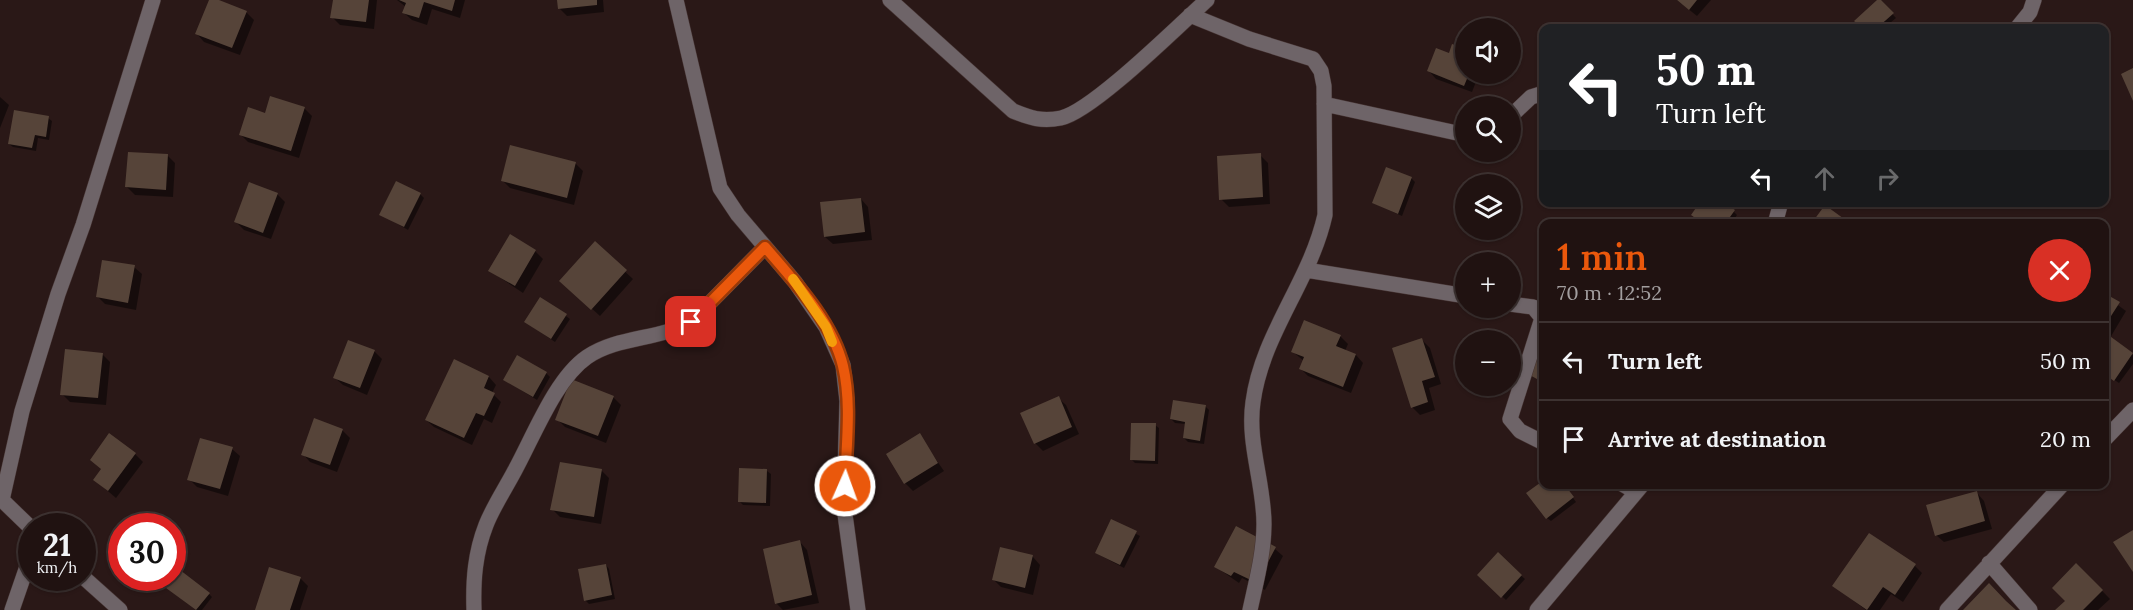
<!DOCTYPE html>
<html lang="en">
<head>
<meta charset="utf-8">
<style>
	:root { --surface:#201211; --page:#2d201f; --text:#f1f3f6; --muted:#a29e9f; --line:#3d3231; --accent:#ea580c }
	body { margin:0; font-family:Lora,serif; background:var(--page); color:var(--text); height:100vh; display:flex; flex-direction:column; font-size:22px; white-space:nowrap }
	* { box-sizing:border-box; margin:0 }
	p { font-size:20px; color:var(--muted) }
	.icon { flex:none; width:33px; height:33px; fill:none; stroke:currentColor; stroke-width:2; stroke-linecap:round; stroke-linejoin:round }
	.map { position:relative; flex:1; overflow:hidden }
	.panel { position:absolute; left:1539px; top:219px; width:570px; height:270px; display:flex; flex-direction:column; background:var(--surface); border-radius:12px; box-shadow:0 2px 4px #0004,0 0 0 2px var(--line) }
	.panel>* { flex:none }
	.hud { position:absolute; left:1539px; top:24px; width:570px; height:183px; border-radius:12px; box-shadow:0 2px 4px #0004,0 0 0 2px var(--line); background:#202124; color:#fff; overflow:hidden }
	.buttons { position:absolute; left:1455px; top:18px; display:grid; gap:12px }
	.buttons a { display:grid; place-items:center; width:66px; height:66px; border-radius:50%; background:var(--surface); box-shadow:0 2px 4px #0004,0 0 0 2px var(--line); font-size:30px }
	.speed { position:absolute; left:18px; top:513px; display:flex; gap:12px; font-size:30px; font-weight:700; text-align:center }
	.speed>* { display:grid; place-content:center; width:78px; height:78px; border-radius:50%; background:var(--surface); box-shadow:0 2px 4px #0004,0 0 0 2px var(--line); line-height:1 }
	.speed small { font-size:15px; font-weight:400 }
	.speed .limit { border:9px solid #d22; background:#fff; color:#111 }
	.pin { position:absolute; display:grid; place-items:center; width:51px; height:51px; color:#fff; margin:-26px; border-radius:12px; box-shadow:0 3px 9px #0006 }
	.me { position:absolute; width:66px; margin:-33px; rotate:2deg; stroke-linejoin:round; filter:drop-shadow(0 0 4px #0008) }
	.turn { display:flex; align-items:center; gap:21px; height:126px; padding:0 18px; font-size:27px }
	.turn .icon { width:78px; height:78px; stroke-width:2.5 }
	.turn b { display:block; font-size:42px; line-height:51px }
	.lanes { display:flex; align-items:center; height:57px; padding:0 18px; background:#0003; justify-content:center; gap:30px; direction:ltr }
	.lanes .off { opacity:.35 }
	.round { display:grid; place-items:center; flex:none; width:63px; height:63px; border-radius:32px; background:var(--page) }
	.summary { display:flex; align-items:center; justify-content:space-between; height:102px; padding:0 18px }
	h1 { font-size:36px; font-weight:600; line-height:45px; color:var(--accent) }
	ul { padding:0; list-style:none }
	li { display:flex; align-items:center; gap:18px; height:78px; padding:0 18px; border-top:2px solid var(--line) }
	li div { flex:1 }
	li b { display:block; font-size:22px }
	li em { font-style:normal }
	.map>svg:first-child { display:block }
	.shadow { fill:#0007 }
	.building { fill:#564439 }
	.lines { fill:none; stroke-linecap:round; stroke-linejoin:round }
	.minor-casing { stroke:#463433; stroke-width:16 }
	.minor { stroke:#6e6468; stroke-width:15 }
	.route-casing { stroke:#983908; stroke-width:15 }
	.route { stroke:#ea580c; stroke-width:10 }
	.slow { stroke:#f59e0b; stroke-width:10 }
</style>
</head>
<body>
<div class="map">
<svg width="2133" height="610" viewBox="0 0 2133 610">
	<rect width="100%" height="100%" fill="#2a1817"/>
	<path class="shadow" d="M210,0l36,12 8,8 -14,35 -36,-13 -7,-8z
		M334,0h43l-3,29 -34,-4 -8,-8z
		M397,0h68l-5,18 -28,-9 -5,16 -15,-5 -8,-7 2,-6z
		M559,0h44l1,12 -37,4 -8,-8z
		M1677,0h34l-14,16z
		M1879,0l17,18 -12,10h-20l-8,-7z
		M1429,71l37,3h13l-7,18 -36,-13z
		M0,97l9,8 -9,23z
		M304,108l8,8 -13,42 -51,-16 -8,-8 26,-19z
		M48,118l4,3 -3,19 -11,-2 -2,13 -23,-4 -4,-3z
		M511,146l65,18 7,7 -9,34 -64,-17 -8,-8z
		M1260,155l8,8 2,41 -41,3 -8,-8z
		M168,156l7,7 -2,34 -38,-2 -8,-8z
		M1411,178l4,4 -13,34 -29,-13z
		M277,194l8,8 -14,37 -27,-9 -8,-8z
		M420,194l4,4 -16,32 -27,-16z
		M861,199l7,8 4,33 -39,4 -8,-7z
		M1734,212l3,3 -6,9h-27z
		M595,244l38,35 -33,37 -31,-28z
		M535,251l8,8 -20,34 -33,-22z
		M134,267l8,7 -6,36 -31,-6 -8,-8z
		M2104,295l22,16 -16,27 23,17v9l-14,19 -15,-10z
		M566,316l4,3 -15,23 -25,-17z
		M1340,336l8,8 -3,7 11,4 7,8 -12,30 -43,-17 -7,-7 3,-8 -11,-9z
		M1422,340l8,8 11,36 -12,4 6,22 -15,5 -8,-8z
		M374,351l8,8 -15,36 -24,-10 -8,-7z
		M102,354l8,8 -4,43 -36,-3 -8,-8z
		M455,361l34,16 7,8 -4,8 9,9 -9,21 -8,-4 -12,26 -38,-18 -8,-7z
		M546,373l4,4 -13,23 -32,-20z
		M613,397l8,8 -15,38 -41,-16 -8,-8z
		M1058,398l8,7 13,29 -36,17 -8,-8z
		M1205,406l4,4 -5,34 -16,-2 -4,-4 2,-14 -11,-1 -4,-4z
		M1155,425l4,3 -1,36 -23,-1 -3,-3z
		M342,430l8,8 -13,34 -27,-10 -7,-8z
		M919,435l25,36 -31,20 -8,-8z
		M232,449l8,7 -12,40 -31,-9 -8,-8z
		M135,454l8,8 -27,36 -21,-18 8,-10 -11,-10z
		M602,471l7,7 -8,46 -41,-7 -8,-8z
		M767,471l4,3 -1,32 -27,-1 -4,-4z
		M1544,484h19l13,18 -25,19 -4,-3z
		M1977,493l7,8 8,28 -48,13 -8,-7z
		M1112,521l28,15 -16,32 -28,-15z
		M1237,528l38,21 8,7 -18,34 -23,-12 -3,5 -23,-16z
		M800,542l7,8 12,53 -36,7 -7,-7z
		M1001,549l32,8 7,8 -7,30 -32,-8 -7,-7z
		M1498,555l27,24 -19,21 -27,-25z
		M606,565l3,4 6,30 -26,5 -4,-4z
		M2077,565l33,34 -12,11h-41l10,-9z
		M1915,566l7,7 -19,29 -12,-8 -11,16h-14l-32,-24z
		M300,578l8,8 -8,24h-43z
		M172,592l37,2 3,3 -10,13h-6z"/>
	<path class="building" d="M209,0h10l28,11 -15,37 -37,-14z
		M333,0h36l-3,22 -36,-4z
		M399,0h56l-3,11 -28,-9 -5,16 -17,-5 4,-10z
		M557,0h40v5l-39,4z
		M1677,0h20l-8,10z
		M1877,0h4l13,13 -17,15h-15l-8,-7z
		M1452,44l14,5v25h3l-5,12 -37,-15 9,-23 13,5z
		M2133,68v33l-12,-27z
		M270,96l35,11 -14,44 -52,-16 9,-28 17,6z
		M14,110l35,6 -3,21 -11,-2 -3,13 -24,-4z
		M510,145l66,17 -9,36 -66,-17z
		M128,152l40,2 -2,36 -41,-3z
		M1261,153l2,44 -44,3 -2,-44z
		M1386,167l26,10 -14,37 -26,-11z
		M396,181l25,12 -17,34 -25,-12z
		M249,182l29,11 -15,40 -29,-11z
		M861,198l4,34 -41,5 -4,-35z
		M1700,202h24l11,8 -10,14h-21l-13,-9z
		M1825,205l26,19h-40z
		M510,234l26,16 -21,36 -27,-15z
		M595,241l32,29 -36,40 -32,-29z
		M102,260l33,5 -7,38 -32,-6z
		M2104,293l16,9 -16,25z
		M540,297l27,17 -16,25 -27,-17z
		M1304,320l37,15 -5,11 20,8 -13,33 -44,-18 5,-12 -13,-5z
		M2107,334l26,19 -19,28 -10,-7v-36z
		M1422,338l13,39 -13,4 6,21 -17,6 -19,-60z
		M348,340l27,10 -15,38 -27,-10z
		M65,349l38,4 -5,45 -38,-3z
		M1544,349v34l-16,-9z
		M517,355l30,17 -14,25 -30,-17z
		M454,359l35,17 -5,12 11,5 -11,23 -8,-3 -12,25 -39,-18z
		M571,379l43,17 -16,40 -43,-16z
		M1059,396l13,31 -38,17 -14,-31z
		M1173,400l33,5 -6,36 -17,-3 2,-16 -15,-3z
		M314,418l29,11 -13,36 -29,-10z
		M1131,423h25l-1,38 -25,-1z
		M109,433l27,20 -28,38 -15,-11 8,-11 -11,-9z
		M920,433l18,30 -34,21 -18,-30z
		M200,438l33,9 -13,42 -33,-9z
		M560,462l42,7 -8,48 -44,-7z
		M739,468l28,1 -1,34 -28,-1z
		M1544,480v4h20l10,13 -28,22 -20,-26z
		M1977,491l8,30 -50,15 -9,-31z
		M1111,519l26,12 -17,34 -25,-12z
		M1236,526l40,21 -19,36 -23,-11 -3,4 -17,-9z
		M2133,530v42l-20,-30z
		M1869,533l47,31 -21,31 -12,-8 -16,23 -35,-24z
		M800,540l12,55 -37,9 -12,-55z
		M1000,547l33,8 -8,33 -33,-8z
		M1498,552l24,23 -21,23 -24,-23z
		M2076,563l27,27 -20,20h-28l10,-9 -13,-13z
		M606,564l6,31 -28,6 -6,-32z
		M269,567l32,10 -11,33h-35z
		M180,570l30,23 -14,17 -30,-22z
		M1989,583l17,18 10,9h-53z"/>
	<g class="lines">
		<g class="minor-casing">
			<path id="minor" d="M676,0l44,188 18,27 57,67 31,45 17,38 4,36 -3,106 14,103
				M890,0l123,111c17,7 29,11 48,7 32,-7 118,-93 146,-118
				M1190,15l59,24 64,20 8,12 3,15 1,129c-15,67 -63,119 -72,187 -6,41 11,81 11,122 0,29 -8,58 -14,86
				M2017,28l13,-16 4,-12
				M1324,104l142,31
				M1510,117l21,-20 13,-4
				M1775,224l6,-22
				M1306,270l160,26
				M1510,304l23,3 9,11 -32,101 10,12 24,12
				M2104,440l29,-30
				M1622,484l14,8
				M0,498l32,31
				M2,500l20,-89 36,-117 25,-69 70,-225
				M1989,563l41,47
				M82,576l38,34
				M12,610l20,-58
				M474,610c-1,-30 1,-57 12,-85 7,-18 19,-36 28,-53 19,-34 41,-93 73,-115 31,-21 72,-17 104,-35l74,-75
				M1537,610l106,-126
				M1947,610l116,-126"/>
		</g>
		<use href="#minor" class="minor"/>
	</g>
	<g class="lines">
		<g class="route-casing">
			<path id="route" d="M691,322l74,-75c29,34 67,74 78,119 9,38 3,81 2,120"/>
		</g>
		<use href="#route" class="route"/>
		<path class="slow" d="M793,279l33,48 6,15"/>
	</g>
</svg>
<div class="buttons">
<a><svg class="icon" aria-label="sound" viewBox="0 0 24 24"><path d="M4 9h4l5-4v14l-5-4H4zM17 9q2 3 0 6"/></svg></a>
<a><svg class="icon" aria-label="search" viewBox="0 0 24 24"><circle cx="10" cy="10" r="6"/><path d="M15 15l6 6"/></svg></a>
<a><svg class="icon" aria-label="layers" viewBox="0 0 24 24"><path d="M12 4l9 5-9 5-9-5zM3 14l9 5 9-5"/></svg></a>
<a>+</a>
<a>−</a>
</div>
<div class="speed"><div>21<small>km/h</small></div><div class="limit">30</div></div>
<div class="pin" style="left:691px;top:322px;background:#d93025"><svg class="icon" aria-label="arrive" viewBox="0 0 24 24"><path d="M6 21V4h12l-3 4 3 4H6"/></svg></div>
<svg class="me" style="left:845px;top:486px" viewBox="-20 -20 40 40"><circle r="17" fill="#ea580c" stroke="#fff" stroke-width="3"/><path d="M0-11L8 9 0 5-8 9z" fill="#fff"/></svg>
<div class="hud">
<div class="turn"><svg class="icon" aria-label="left" viewBox="0 0 24 24"><path d="M17 20v-9H6M10 6l-5 5 5 5"/></svg><div><b>50 m</b>Turn left</div></div>
<div class="lanes"><svg class="icon" aria-label="left" viewBox="0 0 24 24"><path d="M17 20v-9H6M10 6l-5 5 5 5"/></svg><svg class="icon off" aria-label="ahead" viewBox="0 0 24 24"><path d="M12 20V5M6 11l6-6 6 6"/></svg><svg class="icon off" aria-label="right" viewBox="0 0 24 24"><path d="M7 20v-9h11M14 6l5 5-5 5"/></svg></div>
</div>
<section class="panel">
<div class="summary"><div><h1>1 min</h1><p>70 m · 12:52</p></div><a class="round" style="background:#d93025;color:#fff"><svg class="icon" aria-label="close" viewBox="0 0 24 24"><path d="M6 6l12 12M18 6L6 18"/></svg></a></div>
<ul>
<li><svg class="icon" aria-label="left" viewBox="0 0 24 24"><path d="M17 20v-9H6M10 6l-5 5 5 5"/></svg><div><b>Turn left</b></div><em>50 m</em></li>
<li><svg class="icon" aria-label="arrive" viewBox="0 0 24 24"><path d="M6 21V4h12l-3 4 3 4H6"/></svg><div><b>Arrive at destination</b></div><em>20 m</em></li>
</ul>
</section>
</div>
</body>
</html>
